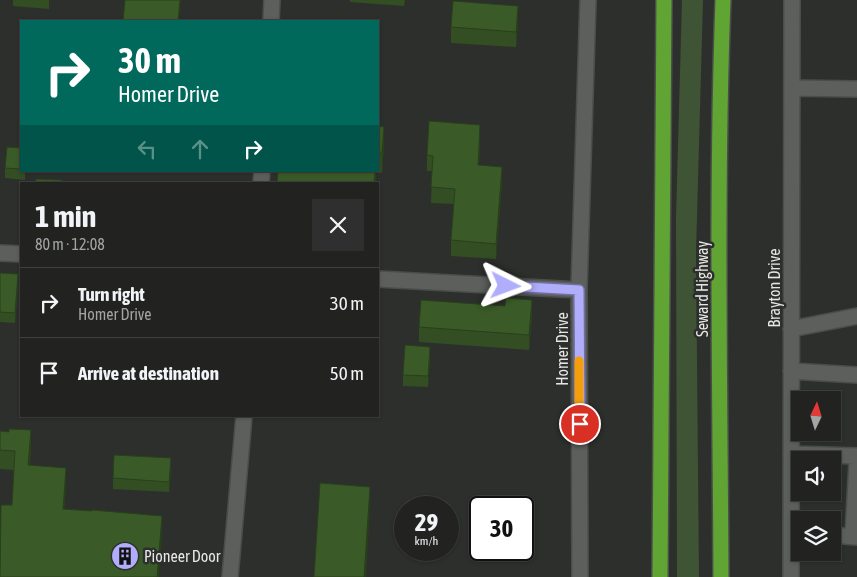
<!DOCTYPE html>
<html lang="en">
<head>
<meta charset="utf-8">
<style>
	:root { --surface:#222321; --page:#2e2f2e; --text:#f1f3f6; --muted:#a2a4a5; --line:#3f403f }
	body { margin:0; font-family:"Asap Condensed",sans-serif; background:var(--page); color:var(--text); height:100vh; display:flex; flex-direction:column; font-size:19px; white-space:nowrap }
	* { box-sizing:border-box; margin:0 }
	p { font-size:16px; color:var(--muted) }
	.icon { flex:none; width:28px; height:28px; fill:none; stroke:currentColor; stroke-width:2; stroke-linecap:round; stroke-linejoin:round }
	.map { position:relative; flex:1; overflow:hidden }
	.details { position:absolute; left:20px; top:182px; width:359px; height:235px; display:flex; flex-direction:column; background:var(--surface); border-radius:0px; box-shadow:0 1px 4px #0004,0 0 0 1px var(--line) }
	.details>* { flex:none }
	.guide { position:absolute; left:20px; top:20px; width:359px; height:152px; border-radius:0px; box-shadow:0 1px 4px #0004,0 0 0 1px var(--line); background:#00695c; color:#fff; overflow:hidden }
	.needle { width:32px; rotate:4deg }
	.tools { position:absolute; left:791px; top:391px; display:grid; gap:10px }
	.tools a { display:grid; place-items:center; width:50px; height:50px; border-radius:0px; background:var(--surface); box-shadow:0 1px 4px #0004,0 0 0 1px var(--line); font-size:25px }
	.speed { position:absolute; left:394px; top:496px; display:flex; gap:10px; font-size:25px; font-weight:700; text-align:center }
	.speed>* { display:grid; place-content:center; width:65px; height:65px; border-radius:50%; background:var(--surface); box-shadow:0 1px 4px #0004,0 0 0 1px var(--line); line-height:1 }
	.speed small { font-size:12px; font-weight:400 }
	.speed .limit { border:2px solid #111; border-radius:8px; background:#fff; color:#111 }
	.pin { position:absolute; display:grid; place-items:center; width:42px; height:42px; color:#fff; margin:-21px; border:2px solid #fff; border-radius:50%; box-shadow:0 1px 5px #0007 }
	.me { position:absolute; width:55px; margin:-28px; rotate:93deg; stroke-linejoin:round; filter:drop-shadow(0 0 4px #0008) }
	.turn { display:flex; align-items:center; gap:18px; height:105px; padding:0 15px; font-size:22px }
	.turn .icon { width:65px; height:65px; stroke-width:2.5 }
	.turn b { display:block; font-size:35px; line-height:42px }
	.lanes { display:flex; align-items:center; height:48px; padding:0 15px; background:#0003; justify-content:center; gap:25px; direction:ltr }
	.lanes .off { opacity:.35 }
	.round { display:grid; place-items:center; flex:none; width:52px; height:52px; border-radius:0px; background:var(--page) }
	.head { display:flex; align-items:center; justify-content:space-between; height:85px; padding:0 15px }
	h1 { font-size:30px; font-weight:700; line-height:38px }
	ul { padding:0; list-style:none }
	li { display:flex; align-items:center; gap:15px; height:70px; padding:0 15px; border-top:1px solid var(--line) }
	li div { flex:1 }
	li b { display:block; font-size:19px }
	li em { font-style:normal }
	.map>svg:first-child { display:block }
	.green { fill:#3f5335 }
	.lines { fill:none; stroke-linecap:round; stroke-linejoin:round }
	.minor-casing { stroke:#4b4d4b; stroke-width:18 }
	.highway-casing { stroke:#4b4d4b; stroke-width:18 }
	.minor { stroke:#5c5f5b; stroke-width:15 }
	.highway { stroke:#60a434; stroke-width:15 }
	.wall { fill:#324e22 }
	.shaded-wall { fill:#29401b }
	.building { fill:#3a5b27; stroke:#29401b }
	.route-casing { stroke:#7270a2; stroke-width:12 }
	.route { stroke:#b0adfa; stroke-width:9 }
	.slow { stroke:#f59e0b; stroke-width:9 }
	.labels { text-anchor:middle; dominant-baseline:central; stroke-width:5; stroke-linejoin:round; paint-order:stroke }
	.street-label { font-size:16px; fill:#e6e7e5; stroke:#2d2f2c }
	.poi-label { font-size:16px; fill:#e6e7e5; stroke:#2d2f2c; text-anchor:start }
</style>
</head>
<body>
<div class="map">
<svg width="857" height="577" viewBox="0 0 857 577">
	<rect width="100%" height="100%" fill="#2d2f2c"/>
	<path class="green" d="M682,0h21l-7,253 3,324h-22l-1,-360z"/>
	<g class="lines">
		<g class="minor-casing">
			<path id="minor" d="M271,21l1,-21
				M792,88l65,1
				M261,184l1,-13
				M0,253l21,1
				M378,279l201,11
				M791,329l66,-13
				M791,371l66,4
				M791,454l66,2
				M832,535l25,2
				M853,536l4,-73
				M230,577l14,-161
				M580,577l-1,-287 9,-290
				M791,577l1,-577"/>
		</g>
		<g class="highway-casing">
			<path id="highway" d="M660,577l4,-577
				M721,577c-1,-192 -5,-385 2,-577"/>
		</g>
		<use href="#minor" class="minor"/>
		<use href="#highway" class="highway"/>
	</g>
	<path class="wall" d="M13,0h36v9l-36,-3z
		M350,0h55l-1,6 -54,-4z
		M518,21l-2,26 -65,-4v-16z
		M378,126l6,21 -2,26 -6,-1 -1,12h-98l1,-13h100z
		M480,140l-1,25 23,17 -6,77 -45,-3v-16l3,-36 -23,-1 1,-32h-5v-16z
		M21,148v23h4v9l-20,-2v-10z
		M0,273l18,12 -3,38 -15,-1z
		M532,316l-3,34 -110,-8v-15z
		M430,358l-2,29 -25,-1v-11z
		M0,431l31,18 -1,16 36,21 -2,23 98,26 -150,-30 2,-35 -14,-1z
		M171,469l-2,23 -56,-3v-11z"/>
	<path class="shaded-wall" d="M180,0h1l-2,21h-1z
		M518,6v15l-2,26v-15z
		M480,125v15l-2,40v-15z
		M384,127v20l-2,26v-20z
		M502,167v15l-6,77v-15z
		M375,171h1l-1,13h-1z
		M18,274v11l-3,38v-10z
		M532,300v16l-3,34v-15z
		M430,347v11l-2,29v-11z
		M31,430v19l-3,35v-19z
		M171,458v11l-2,23v-10z
		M66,468v18l-3,42v-19z
		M370,487v20l-4,70h-2z
		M162,516v19l-3,42h-2z"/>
	<path class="building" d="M125,0h55l-2,21h-55z
		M453,1l65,5 -2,26 -65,-5z
		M429,121l51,4 -2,40 24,2 -6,77 -45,-4 4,-51 -24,-2 2,-31 -6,-1z
		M378,126l6,1 -2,26h-4z
		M7,147l14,1v21l-16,-1z
		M278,171h97l-1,13h-97z
		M36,179l26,1v4h-26z
		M0,273l18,1 -3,39 -15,-1z
		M506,298l26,2 -3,35 -110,-8 2,-27 84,6z
		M405,345l25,2 -2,29 -25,-1z
		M9,429l22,1 -3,35 38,3 -3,41 29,2v-1l70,6 -5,61h-157l1,-72h11l3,-54 -15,-1v-19l9,1z
		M114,455l57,3 -2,24 -56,-4z
		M320,483l50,4 -6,90h-50z"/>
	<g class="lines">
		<g class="route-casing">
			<path id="route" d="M506,286l73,4 1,134"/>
		</g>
		<use href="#route" class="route"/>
		<path class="slow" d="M579,361v42"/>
	</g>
	<defs>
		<g id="building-disc" transform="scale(1.4375)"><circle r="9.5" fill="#b0adfa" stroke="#2d2f2c"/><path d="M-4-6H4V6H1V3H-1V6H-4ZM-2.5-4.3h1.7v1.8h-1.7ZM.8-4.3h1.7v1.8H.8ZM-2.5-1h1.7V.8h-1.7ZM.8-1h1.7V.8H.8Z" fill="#111"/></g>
	</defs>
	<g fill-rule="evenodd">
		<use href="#building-disc" x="125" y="556"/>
	</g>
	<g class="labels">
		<g class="street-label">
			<text transform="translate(774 288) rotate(-90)">Brayton Drive</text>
			<text transform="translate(702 289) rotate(-90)">Seward Highway</text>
			<text transform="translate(562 349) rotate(-90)">Homer Drive</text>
		</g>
		<g class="poi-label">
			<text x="144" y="556">Pioneer Door</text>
		</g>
	</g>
</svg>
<div class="tools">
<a><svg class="needle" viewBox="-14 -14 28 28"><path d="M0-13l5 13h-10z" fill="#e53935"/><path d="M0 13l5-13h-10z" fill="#a2a4a5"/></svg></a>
<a><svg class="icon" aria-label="sound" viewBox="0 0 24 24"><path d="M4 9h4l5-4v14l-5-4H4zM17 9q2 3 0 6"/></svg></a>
<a><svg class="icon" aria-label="layers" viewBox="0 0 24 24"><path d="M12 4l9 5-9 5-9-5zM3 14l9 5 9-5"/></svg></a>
</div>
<div class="speed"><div>29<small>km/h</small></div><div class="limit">30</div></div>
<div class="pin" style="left:580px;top:424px;background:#d93025"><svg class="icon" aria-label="arrive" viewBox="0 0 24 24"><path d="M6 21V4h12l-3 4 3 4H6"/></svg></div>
<svg class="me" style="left:506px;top:286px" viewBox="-20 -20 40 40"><path d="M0-17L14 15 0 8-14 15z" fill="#b0adfa" stroke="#fff" stroke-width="4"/></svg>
<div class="guide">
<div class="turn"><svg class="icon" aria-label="right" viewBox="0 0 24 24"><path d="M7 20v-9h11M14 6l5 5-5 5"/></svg><div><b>30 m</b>Homer Drive</div></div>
<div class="lanes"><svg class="icon off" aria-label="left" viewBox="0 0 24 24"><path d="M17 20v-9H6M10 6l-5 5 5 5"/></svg><svg class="icon off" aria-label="ahead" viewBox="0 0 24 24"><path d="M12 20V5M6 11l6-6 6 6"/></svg><svg class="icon" aria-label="right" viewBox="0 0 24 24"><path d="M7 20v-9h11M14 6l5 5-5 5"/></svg></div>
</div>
<section class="details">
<div class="head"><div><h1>1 min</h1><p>80 m · 12:08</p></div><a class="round"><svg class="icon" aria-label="close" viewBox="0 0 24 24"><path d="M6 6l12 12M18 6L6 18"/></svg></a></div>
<ul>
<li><svg class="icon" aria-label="right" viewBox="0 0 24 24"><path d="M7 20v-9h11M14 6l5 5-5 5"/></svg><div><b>Turn right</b><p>Homer Drive</p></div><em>30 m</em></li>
<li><svg class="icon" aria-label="arrive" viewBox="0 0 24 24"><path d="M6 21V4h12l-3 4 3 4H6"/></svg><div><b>Arrive at destination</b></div><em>50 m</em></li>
</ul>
</section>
</div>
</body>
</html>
